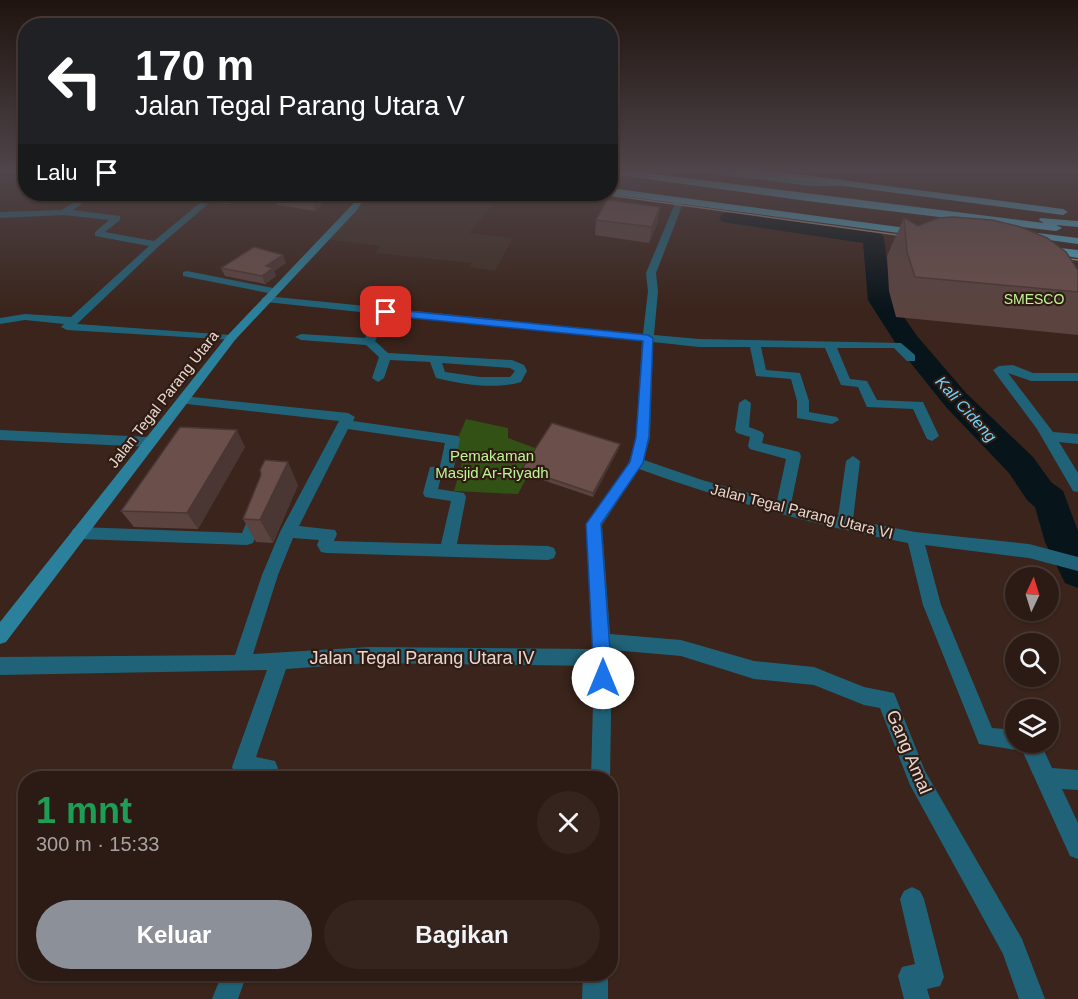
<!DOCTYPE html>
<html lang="id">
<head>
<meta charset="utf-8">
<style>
	:root { --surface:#2c1b14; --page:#34241d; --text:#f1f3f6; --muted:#a6a1a0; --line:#483934; --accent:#8c9099 }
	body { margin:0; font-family:Helvetica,sans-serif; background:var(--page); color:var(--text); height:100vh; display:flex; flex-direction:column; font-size:22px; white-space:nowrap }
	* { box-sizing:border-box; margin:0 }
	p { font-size:20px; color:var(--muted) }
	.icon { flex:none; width:33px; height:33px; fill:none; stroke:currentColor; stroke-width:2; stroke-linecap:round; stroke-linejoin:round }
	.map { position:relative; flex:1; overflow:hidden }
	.panel { position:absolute; left:18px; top:771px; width:600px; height:210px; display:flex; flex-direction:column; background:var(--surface); border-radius:24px; box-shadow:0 2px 4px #0004,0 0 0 2px var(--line) }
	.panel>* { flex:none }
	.banner { position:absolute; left:18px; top:18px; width:600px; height:183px; border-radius:24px; box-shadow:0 2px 4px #0004,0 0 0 2px var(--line); background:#202124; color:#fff; overflow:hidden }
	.needle { width:39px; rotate:4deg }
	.tools { position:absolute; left:1005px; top:567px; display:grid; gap:12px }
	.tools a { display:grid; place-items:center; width:54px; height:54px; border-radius:50%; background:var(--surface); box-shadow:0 2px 4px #0004,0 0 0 2px var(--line); font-size:30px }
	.pin { position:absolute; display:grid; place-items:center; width:51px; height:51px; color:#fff; margin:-26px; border-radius:12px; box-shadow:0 3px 9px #0006 }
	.me { position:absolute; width:66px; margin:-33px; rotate:0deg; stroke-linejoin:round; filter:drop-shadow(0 0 4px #0008) }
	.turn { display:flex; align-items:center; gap:21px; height:126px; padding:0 18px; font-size:27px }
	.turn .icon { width:78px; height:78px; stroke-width:2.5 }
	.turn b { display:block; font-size:42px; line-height:51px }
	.then { display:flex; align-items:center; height:57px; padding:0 18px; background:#0003; gap:12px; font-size:22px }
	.round { display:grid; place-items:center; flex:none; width:63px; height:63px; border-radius:32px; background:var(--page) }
	.headline { display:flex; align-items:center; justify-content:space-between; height:102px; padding:0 18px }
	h1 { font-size:36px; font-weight:700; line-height:45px; color:#1e9e55 }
	.button { display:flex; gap:12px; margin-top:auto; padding:12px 18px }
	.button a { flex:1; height:69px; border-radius:36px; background:var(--accent); color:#fff; font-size:24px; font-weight:700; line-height:69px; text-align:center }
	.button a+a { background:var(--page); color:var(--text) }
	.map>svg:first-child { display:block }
	.education { fill:#3e2e24 }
	.green { fill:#315214 }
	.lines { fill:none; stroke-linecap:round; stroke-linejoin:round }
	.river { fill:#071419; fill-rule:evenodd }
	.street { fill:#206379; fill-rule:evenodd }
	.secondary { fill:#2b809b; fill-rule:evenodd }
	.primary { fill:#1c98bb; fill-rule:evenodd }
	.highway { fill:#4caac9; fill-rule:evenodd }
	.tram { stroke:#a08e87; stroke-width:1.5 }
	.wall { fill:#5b4440 }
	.shaded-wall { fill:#4a3734 }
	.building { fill:#6a4f4b; stroke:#4a3734; stroke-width:1.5 }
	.route { fill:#1a73e8; stroke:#114b97; stroke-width:1.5 }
	.labels { text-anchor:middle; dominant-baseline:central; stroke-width:4.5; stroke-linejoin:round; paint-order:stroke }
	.far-park-label { font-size:14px; fill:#bef597; stroke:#2f1b12 }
	.street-label { font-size:15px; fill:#e6d7d1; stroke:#2f1b12 }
	.park-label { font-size:15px; fill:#bef597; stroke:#2f1b12 }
	.water-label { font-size:16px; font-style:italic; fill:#70d3fa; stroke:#2f1b12 }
	.near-street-label { font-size:18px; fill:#e6d7d1; stroke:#2f1b12 }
</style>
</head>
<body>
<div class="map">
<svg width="1078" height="999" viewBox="0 0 1078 999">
	<rect width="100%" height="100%" fill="#3a241b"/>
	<path class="education" d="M366,194h136l-33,39 44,5 -18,33 -25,-4 2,-4 -97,-10 5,-7 -56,-7z"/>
	<path class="green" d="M466,419l42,9v10l27,10 -17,26 9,3 -9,17 -64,-3 9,-32 -12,-5z"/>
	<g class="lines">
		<path class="river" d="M729,212l152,21 3,5 8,62 25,36 49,57 67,64 18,25 12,9 15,40v57l-13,-5 -20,-41 -10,-35 -8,-7 -18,-27 -63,-66 -48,-60 -30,-47 -5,-57 -141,-21 -3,-4 3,-4z"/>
		<path class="street" d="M86,194h9l-22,16 47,6v4l-15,12 49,9 47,-39 7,2 -49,42 -82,78 154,11 6,3 -2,2 -168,-10 -6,-3 3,-3 -39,-4 -25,4v-6l25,-4 46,3 78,-71 -54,-10v-4l14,-12 -45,-5 -64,3v-6l62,-2z
			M680,198l4,3 -28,72 2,18 -4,44 45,4 202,4 14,12v6h-8l-13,-13h-57l13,31 17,2 10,19 46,2 16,34 -7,5 -5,-2 -14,-30 -46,-2 -9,-20 -17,-2 -16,-37 -64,-1 5,23 34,3 9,28v11l28,5 2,3 -7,4 -35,-6v-17l-6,-22 -35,-3 -6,-29h-51l-46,-5 -3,95 -6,23 58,20 75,21 9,-42 -36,-10 -2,-3 2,-9 -13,-4 -2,-3 4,-27 6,-4 6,4 -2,24 13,5 2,3 -2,8 37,9 2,4 -10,48 47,13 8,-56 7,-5 7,5 -7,59 62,12 114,12 49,13v14l-49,-13 -104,-13 16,60 51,123 24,2v12h24l12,26 26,2v20l-16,-1 16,34v36l-8,-3 -49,-108 -5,2 -37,-6 -56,-139 -15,-62c-91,-17 -181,-42 -269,-74l-37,56 8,109 71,6 73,21 60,6 50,20 30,6 31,78 97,168 23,60h-26l-16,-45 -93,-169 -30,-77 -16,-3 -50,-20 -60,-6 -73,-23 -69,-6 -2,130 -19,-2 3,-112 -225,-3 -83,6 -30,88 19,4 3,7 -4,10 -32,-1 -7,-3 -3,-7 35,-97 -267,5v-18l235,-2 27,-80 18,-43 59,-111 -161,-18 -1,-3 6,-4 165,17 7,4 -2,4 105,15 2,3 -7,33 -2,4 -10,1 -3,12 26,4 2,4 -9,47 91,2 6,2 2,5 -2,5 -6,2 -221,-7 -6,-1 -4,-7 2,-5 -26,-2 -15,37 -25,79 116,-7 224,2 -7,-125 43,-62 7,-25 6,-96 -252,-26 -15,26 13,12 124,7 12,5 3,6 -6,11c-26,8 -59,2 -85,-4l-6,-16 -40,-2 -6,18 -6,4 -6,-4 7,-21 -13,-12 -65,-5 -6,-3 6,-3 64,4 14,-24 -113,-12 -5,-3 5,-3 377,38 5,-43 -2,-18 30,-72zM442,363l68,5 5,3 -5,6h-30l-35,-5zM348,429l97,14 -5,23 -10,1 -7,26 2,4 26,4 -10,43 -107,-3 3,-7 -2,-4 -36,-4z
			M187,271l86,17 5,3 -5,3 -90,-18v-4z
			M1013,365l20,8h45v8h-47l-23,-8 45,59 25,2v10l-19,-2 19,31v19l-5,-1 -36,-62 -44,-59 6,-4z
			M0,430l151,7 7,5 -7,5 -151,-7z
			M257,508l5,2 3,4 -12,29 -6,2 -168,-6 -6,-2 -2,-4 2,-4 6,-2 163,6 10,-23z
			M912,887l8,4 4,8 20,78 -4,9 -13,3 3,10h-26l-6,-23 4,-9 13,-3 -15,-65 4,-8z
			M222,974h25l-9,25h-26z
			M583,974h25v25h-26z"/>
		<path class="secondary" d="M359,194h8l-10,16 -122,130 -229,302 -6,2v-22l227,-286 124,-130z"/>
		<path class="primary" d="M704,171c46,-2 92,11 138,11l4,2 -4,2h-30l-104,-13z"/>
		<path class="highway" d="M610,171h21l413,52 -5,-3 1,-2 38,3v6l-22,-2 6,3 -6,3 -241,-29 -204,-28z
			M747,171h26l290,38 5,3 -5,3 -311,-41z
			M610,188l311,42 6,3 -6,3 -313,-42h2z
			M1038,233l40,5v6l-44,-6 -2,-2z
			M1043,246l35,4v8l-39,-7v-4z"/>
		<path class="tram" d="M601,194l311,43
			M1054,257l24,3"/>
	</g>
	<path class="wall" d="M205,194h36l-13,10 -20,-2z
		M273,194h59l-17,17 -38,-6z
		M904,218l14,8 159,43 1,23v43l-182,-18 -7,-26 -2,-35z
		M596,220l62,2 -9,21 -54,-8z
		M286,263l-12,8 2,5 -11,8 -40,-8 -4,-8z
		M245,447l-47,82 -64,-2 -13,-16z
		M619,448l-26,49 -71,-24v-4z
		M298,485l-25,58 -17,-1 -13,-23z"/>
	<path class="shaded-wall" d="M224,194h17l-13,10z
		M311,194h21l-17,17z
		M660,207l-2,15 -9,21 3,-16z
		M283,255l3,8 -12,8 2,5 -11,8 -3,-8 4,-10z
		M237,430l8,17 -47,82 -11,-16z
		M620,444l-1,4 -26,49v-4z
		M288,462l10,23 -25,58 -13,-23z"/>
	<path class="building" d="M607,200l53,7 -8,20 -56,-7z
		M953,217l39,3 29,7 26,11 19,14 11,17h1v23l-163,-15 -8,-25 -3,-34 14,8 20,-8z
		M254,247l29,8 -17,11 7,2 -11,8 -41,-8z
		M552,423l68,21 -27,49 -71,-24z
		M180,427l57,3 -50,83 -66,-2z
		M265,460l23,2 -28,58 -17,-1 18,-44 -1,-5z"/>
	<linearGradient id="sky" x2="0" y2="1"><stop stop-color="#20140f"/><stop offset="0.55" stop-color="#4f454a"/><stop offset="1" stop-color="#4f454a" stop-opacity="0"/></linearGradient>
	<rect width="1078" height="311" fill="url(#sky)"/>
	<path class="route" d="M386,309l262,26 5,3 -4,99 -6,26 -42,61 11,154 -3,6 -6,3 -6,-3 -3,-6 -8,-154 44,-62 6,-25 7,-96 -261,-26 -1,-3z"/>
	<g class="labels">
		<g class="far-park-label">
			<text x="1034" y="299">SMESCO</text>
		</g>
		<g class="street-label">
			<text transform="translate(163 399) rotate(-52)">Jalan Tegal Parang Utara</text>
			<text transform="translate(802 511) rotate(14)">Jalan Tegal Parang Utara VI</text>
		</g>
		<g class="park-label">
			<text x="492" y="455">Pemakaman<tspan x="492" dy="17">Masjid Ar-Riyadh</tspan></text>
		</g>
		<g class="water-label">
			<text transform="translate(966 409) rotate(48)">Kali Cideng</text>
		</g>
		<g class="near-street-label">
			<text x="422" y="658">Jalan Tegal Parang Utara IV</text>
			<text transform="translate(909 752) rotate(67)">Gang Amal</text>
		</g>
	</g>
</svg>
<div class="tools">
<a><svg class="needle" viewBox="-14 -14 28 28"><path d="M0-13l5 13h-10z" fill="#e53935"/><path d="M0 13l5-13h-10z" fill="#a6a1a0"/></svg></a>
<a><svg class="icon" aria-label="search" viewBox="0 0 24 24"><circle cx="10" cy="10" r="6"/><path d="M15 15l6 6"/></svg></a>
<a><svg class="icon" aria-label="layers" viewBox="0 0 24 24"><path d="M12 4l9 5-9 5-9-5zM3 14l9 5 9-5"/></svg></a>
</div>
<div class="pin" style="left:386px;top:312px;background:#d93025"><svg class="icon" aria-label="arrive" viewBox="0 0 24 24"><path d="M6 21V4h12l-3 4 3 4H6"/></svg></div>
<svg class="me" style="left:603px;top:678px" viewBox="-20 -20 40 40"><circle r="19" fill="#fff"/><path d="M0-13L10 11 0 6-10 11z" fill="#1a73e8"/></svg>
<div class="banner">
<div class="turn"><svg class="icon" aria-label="left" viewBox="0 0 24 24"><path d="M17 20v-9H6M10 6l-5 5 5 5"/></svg><div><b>170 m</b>Jalan Tegal Parang Utara V</div></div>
<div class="then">Lalu<svg class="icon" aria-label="arrive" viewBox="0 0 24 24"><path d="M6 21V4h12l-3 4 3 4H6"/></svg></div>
</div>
<section class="panel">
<div class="headline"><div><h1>1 mnt</h1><p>300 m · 15:33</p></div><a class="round"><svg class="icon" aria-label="close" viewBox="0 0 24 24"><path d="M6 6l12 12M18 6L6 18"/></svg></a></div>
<div class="button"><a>Keluar</a><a>Bagikan</a></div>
</section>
</div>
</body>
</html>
